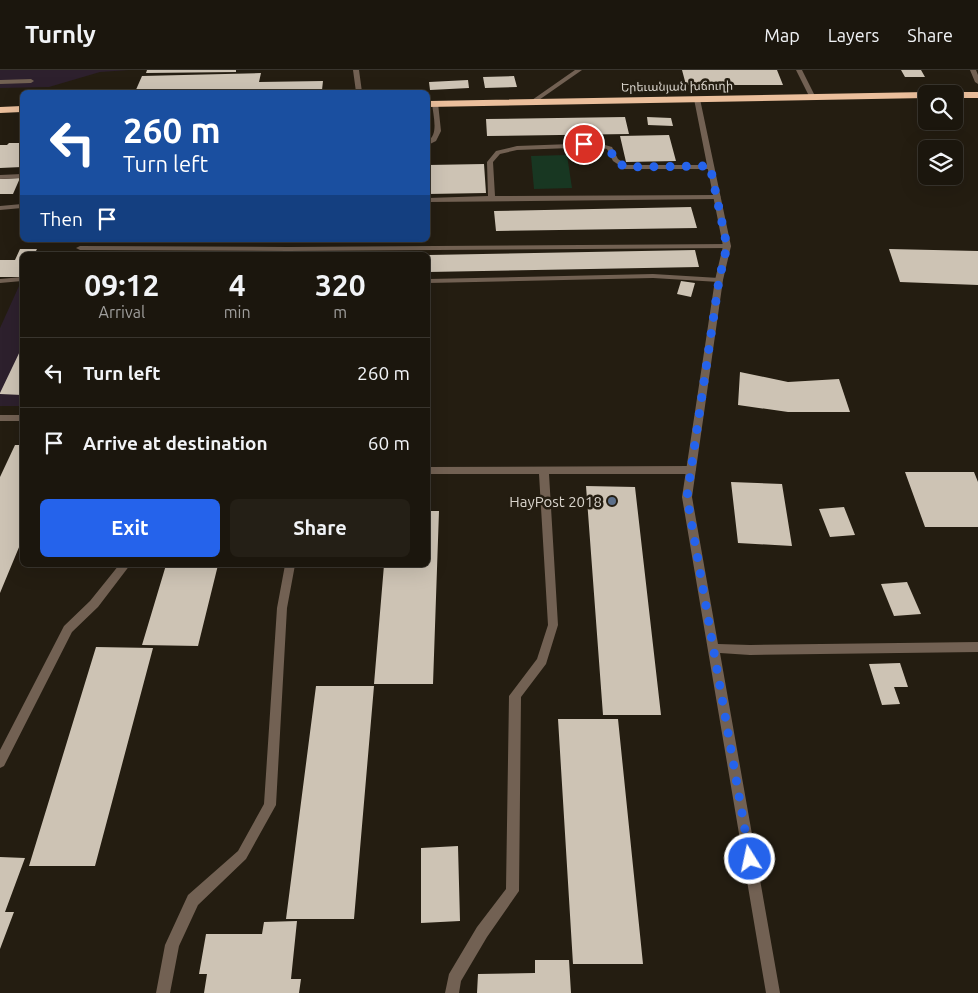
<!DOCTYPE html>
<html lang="en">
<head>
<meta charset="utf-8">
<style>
	:root { --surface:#1b160d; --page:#241f16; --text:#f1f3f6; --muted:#a09f9d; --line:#39352e; --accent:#2563eb }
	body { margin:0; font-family:Ubuntu,"Noto Sans Armenian",sans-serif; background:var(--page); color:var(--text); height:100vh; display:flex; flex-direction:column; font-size:19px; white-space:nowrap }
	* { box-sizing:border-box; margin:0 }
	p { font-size:16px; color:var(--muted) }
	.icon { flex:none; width:28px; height:28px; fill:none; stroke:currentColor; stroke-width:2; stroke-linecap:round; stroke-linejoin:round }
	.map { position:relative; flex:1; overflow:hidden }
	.details { position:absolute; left:20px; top:182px; width:410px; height:315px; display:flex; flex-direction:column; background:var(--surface); border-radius:8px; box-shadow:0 5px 20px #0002,0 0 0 1px var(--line) }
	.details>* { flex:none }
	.guide { position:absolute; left:20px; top:20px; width:410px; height:152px; border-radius:8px; box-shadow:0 5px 20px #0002,0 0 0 1px var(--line); background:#1a4fa0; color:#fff; overflow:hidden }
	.fabs { position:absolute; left:918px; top:15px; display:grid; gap:10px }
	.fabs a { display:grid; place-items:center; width:45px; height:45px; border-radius:8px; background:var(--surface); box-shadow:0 5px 20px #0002,0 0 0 1px var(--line); font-size:25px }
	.pin { position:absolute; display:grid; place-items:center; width:42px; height:42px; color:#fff; margin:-21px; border:2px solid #fff; border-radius:50%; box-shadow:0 1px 5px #0007 }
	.me { position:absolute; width:55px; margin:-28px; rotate:350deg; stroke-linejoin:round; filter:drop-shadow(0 0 4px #0008) }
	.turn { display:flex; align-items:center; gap:18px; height:105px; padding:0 20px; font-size:22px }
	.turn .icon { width:65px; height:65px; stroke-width:2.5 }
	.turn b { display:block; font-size:35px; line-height:42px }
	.then { display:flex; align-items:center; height:48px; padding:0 20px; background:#0003; gap:10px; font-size:19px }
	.eta { display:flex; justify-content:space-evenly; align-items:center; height:85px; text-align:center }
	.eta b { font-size:30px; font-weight:700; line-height:35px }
	.primary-button { display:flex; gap:10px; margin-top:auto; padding:10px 20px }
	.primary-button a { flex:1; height:58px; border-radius:8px; background:var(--accent); color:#fff; font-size:20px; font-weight:700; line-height:58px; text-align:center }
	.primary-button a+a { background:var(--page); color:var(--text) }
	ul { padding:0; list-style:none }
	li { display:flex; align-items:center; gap:15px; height:70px; padding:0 20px; border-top:1px solid var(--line) }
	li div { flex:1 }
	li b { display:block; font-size:19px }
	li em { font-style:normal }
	header { display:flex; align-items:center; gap:30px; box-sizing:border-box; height:70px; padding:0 25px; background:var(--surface); border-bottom:1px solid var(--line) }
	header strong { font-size:24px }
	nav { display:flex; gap:28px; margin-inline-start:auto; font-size:18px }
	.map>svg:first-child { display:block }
	.education { fill:#2d202d }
	.green { fill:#183722 }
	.building { fill:#cdc3b4 }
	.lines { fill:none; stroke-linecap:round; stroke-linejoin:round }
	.lane { fill:#726153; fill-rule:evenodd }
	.street { fill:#726153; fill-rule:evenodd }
	.highway { fill:#ebbf9c; fill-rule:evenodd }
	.route { stroke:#2563eb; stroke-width:9; stroke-dasharray:0 16.2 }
	.service-dot { fill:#5c6f8a; stroke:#241d11; stroke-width:2 }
	.labels { text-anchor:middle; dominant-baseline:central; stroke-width:5; stroke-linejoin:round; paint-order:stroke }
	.far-street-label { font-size:12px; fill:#d9d4cc; stroke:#241d11 }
	.poi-label { font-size:15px; fill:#d9d4cc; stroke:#241d11; text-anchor:end }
</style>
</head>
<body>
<header>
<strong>Turnly</strong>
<nav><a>Map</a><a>Layers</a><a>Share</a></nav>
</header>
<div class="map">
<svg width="978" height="923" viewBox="0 0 978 923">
	<rect width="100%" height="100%" fill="#241d11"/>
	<path class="education" d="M0,0h129l-29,2 -51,15 -49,1z
		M19,216h3v120h-22v-78z"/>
	<path class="green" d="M567,85l5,33 -38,1 -3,-33z"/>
	<path class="building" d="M147,0h89v2l-90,1z
		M682,0h95l6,15h-97z
		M901,0h20l4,7h-20z
		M261,3l-2,9 64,-1 -1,9 -187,2 7,-16z
		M514,6l3,11 -32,1 -2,-11z
		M468,10l1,8 -39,2 -1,-8z
		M625,47l4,17 -142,2 -1,-17z
		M647,47l24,1 2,8 -25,-1z
		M669,65l7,26 -50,1 -6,-26z
		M9,73h13v24l-22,1v-23h7z
		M484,94l2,29 -58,1v-29z
		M20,108l-7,16h-13v-15z
		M691,137l6,21 -201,3 -2,-20z
		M20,179h17l-3,6h-12v16l-3,6h-19v-17h15z
		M889,179l89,2v34l-78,-3z
		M695,180l4,17 -271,5v-17z
		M272,182l-1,3h-126v-2z
		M681,211l14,2 -4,14 -14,-3z
		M22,277v48l-22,-1v-1z
		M740,302l48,10 51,-3 11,33h-62l-50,-7z
		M15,375h7v95l-22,53v-116z
		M905,402h69l4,10v45h-53z
		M731,412l51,2 10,62 -54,-3z
		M586,416l49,1 26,228h-58z
		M844,437l11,28 -25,2 -11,-28z
		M428,441h11l-6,173h-59l10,-119h44z
		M166,495h52l-20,81 -56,-1z
		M907,512l14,32 -27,2 -13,-32z
		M96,577l57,1 -58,218h-66z
		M900,593l8,24h-14l6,17 -18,1 -13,-41z
		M316,616h58l-20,233h-68z
		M558,649h60l25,245h-70z
		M458,776l2,75 -39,2v-75z
		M0,787l25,1 -20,54h9l-14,37z
		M297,851l-6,58h10l-2,14h-95l3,-19h-8l7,-40h56l2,-12z
		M535,890h34l2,33h-94l1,-19 57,-1z"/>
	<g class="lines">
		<path class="lane" d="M353,0h6l3,22h-6z
			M575,0h7l-46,32h-4v-2z
			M970,0h6l2,5v9l-3,-2z
			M0,10l31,-1 3,2 -3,2 -31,1z
			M435,31l3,2 3,28 -5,10 -8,4v-4c11,-7 5,-26 4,-38z
			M598,73l14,4 6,12 9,6h83l3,2 -3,2h-85l-12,-8 -6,-12 -9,-2 -81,3 -17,4 -7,8 2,34 222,-1 4,2 -4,2 -289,3v-4l60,-2 -1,-34 9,-11 21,-5z
			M22,104v4l-22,1v-4z
			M22,134v4l-22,2v-4z
			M727,174l4,2 -1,2 -442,3 -208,-1 -4,-2 4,-2 208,1z
			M653,204l66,4 4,2 -4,2 -66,-4 -225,5v-4z
			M22,207v4l-22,2v-4z
			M0,345h22v6h-22z
			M691,396l5,4 -5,4h-142l9,151 -12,39 -25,33 -2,194 -32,46 -26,44 -2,12h-14l4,-19 28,-47 29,-38 3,-193 28,-37 11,-34 -9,-151h-111v-7z
			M119,495h11l-32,42 -26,25 -68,134 -4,2v-18l64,-124 26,-25z
			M285,495h10l-8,43 -11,197 -30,54 -48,46 -19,41 -9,47h-14l9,-48 23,-50 50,-44 26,-47 13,-196z"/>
		<path class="street" d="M796,0h6l13,26 -1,1 -5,-1z
			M697,27l3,2 31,147 -8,34 -31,217 26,147 32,1 228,-3v10l-228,3 -30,-2 60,340h-14l-84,-496 33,-217 8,-34 -29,-147z"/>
		<path class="highway" d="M926,22l4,2h-4v4l-498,9v-6z
			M954,22h24v6h-24v-4h-4z
			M22,36v6l-22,1v-6z"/>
	</g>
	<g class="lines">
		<path class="route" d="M584,74l14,1 12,3 4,12 11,7 85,-1 17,80 -8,34 -32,217 63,362"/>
	</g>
	<circle class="service-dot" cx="612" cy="431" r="5"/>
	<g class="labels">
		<g class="far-street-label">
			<text transform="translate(677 16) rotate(-1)">Երեւանյան խճուղի</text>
		</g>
		<g class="poi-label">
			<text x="602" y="431">HayPost 2018</text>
		</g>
	</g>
</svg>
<div class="fabs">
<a><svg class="icon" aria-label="search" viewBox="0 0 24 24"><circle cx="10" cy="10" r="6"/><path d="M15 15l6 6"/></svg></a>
<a><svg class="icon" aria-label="layers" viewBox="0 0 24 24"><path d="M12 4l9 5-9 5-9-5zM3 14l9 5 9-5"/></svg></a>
</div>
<div class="pin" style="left:584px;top:74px;background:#d93025"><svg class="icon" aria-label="arrive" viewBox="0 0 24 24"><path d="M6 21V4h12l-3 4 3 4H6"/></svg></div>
<svg class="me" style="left:750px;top:789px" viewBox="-20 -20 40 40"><circle r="17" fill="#2563eb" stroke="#fff" stroke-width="3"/><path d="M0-11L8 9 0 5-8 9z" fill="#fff"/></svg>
<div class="guide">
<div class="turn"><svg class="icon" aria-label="left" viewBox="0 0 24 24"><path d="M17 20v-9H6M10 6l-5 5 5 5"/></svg><div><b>260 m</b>Turn left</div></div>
<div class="then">Then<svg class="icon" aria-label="arrive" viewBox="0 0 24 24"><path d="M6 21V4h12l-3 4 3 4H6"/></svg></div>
</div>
<section class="details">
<div class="eta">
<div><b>09:12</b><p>Arrival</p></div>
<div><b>4</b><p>min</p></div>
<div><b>320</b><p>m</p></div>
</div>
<ul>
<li><svg class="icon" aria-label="left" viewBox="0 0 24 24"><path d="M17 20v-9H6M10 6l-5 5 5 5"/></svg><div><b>Turn left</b></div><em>260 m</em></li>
<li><svg class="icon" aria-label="arrive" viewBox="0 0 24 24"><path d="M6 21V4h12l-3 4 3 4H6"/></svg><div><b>Arrive at destination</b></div><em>60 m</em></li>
</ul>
<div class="primary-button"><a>Exit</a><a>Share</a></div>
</section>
</div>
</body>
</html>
